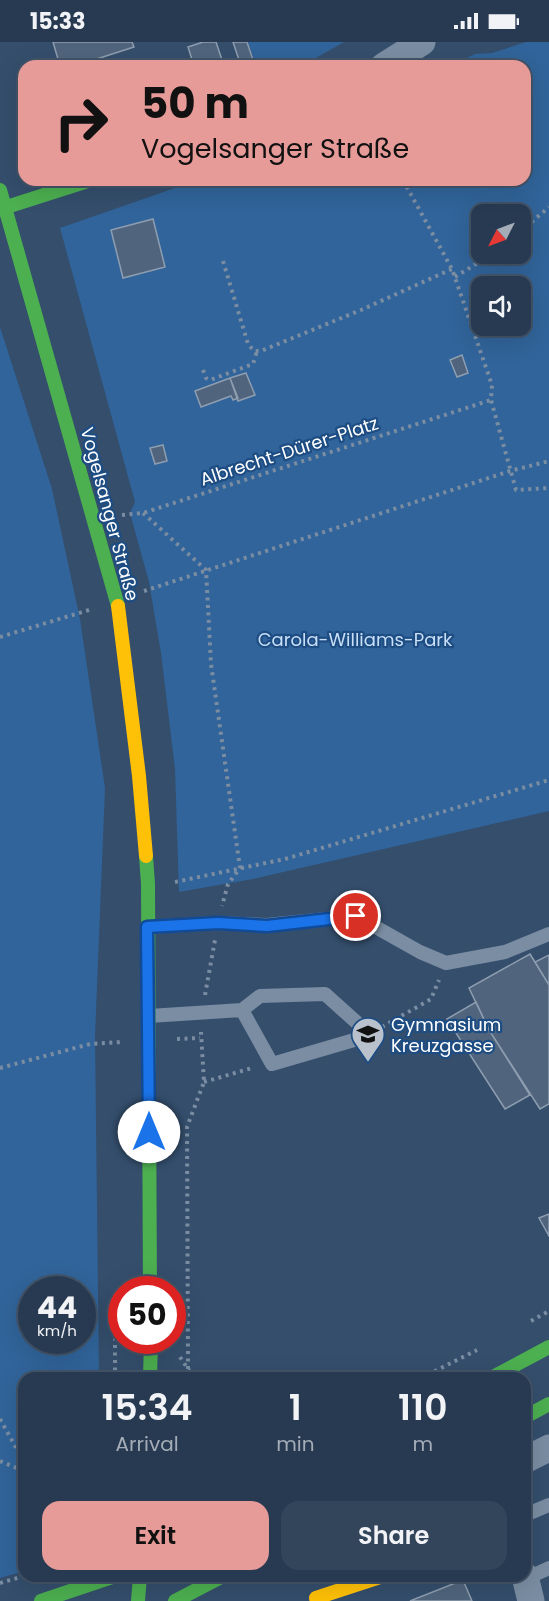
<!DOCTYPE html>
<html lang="en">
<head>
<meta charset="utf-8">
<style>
	:root { --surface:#273a51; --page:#33455b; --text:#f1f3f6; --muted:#a4adb7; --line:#435468; --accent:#e69b98 }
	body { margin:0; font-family:Poppins,sans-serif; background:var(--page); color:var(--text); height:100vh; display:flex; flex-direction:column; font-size:22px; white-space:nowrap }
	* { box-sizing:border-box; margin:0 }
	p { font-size:20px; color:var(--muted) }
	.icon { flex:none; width:33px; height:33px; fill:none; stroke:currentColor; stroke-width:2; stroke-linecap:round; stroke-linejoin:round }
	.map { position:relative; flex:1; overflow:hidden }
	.panel { position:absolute; left:18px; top:1330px; width:513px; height:210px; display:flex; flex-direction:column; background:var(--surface); border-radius:18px; box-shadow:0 6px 24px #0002,0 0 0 2px var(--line) }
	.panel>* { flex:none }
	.hud { position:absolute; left:18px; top:18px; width:513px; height:126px; border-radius:18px; box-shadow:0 6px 24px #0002,0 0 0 2px var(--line); background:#e69b98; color:#111; overflow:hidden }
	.needle { width:39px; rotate:228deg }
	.fabs { position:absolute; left:471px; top:162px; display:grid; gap:12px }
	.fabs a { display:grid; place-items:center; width:60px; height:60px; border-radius:12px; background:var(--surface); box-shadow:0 6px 24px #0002,0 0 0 2px var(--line); font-size:30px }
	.speed { position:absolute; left:18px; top:1234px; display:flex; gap:12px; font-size:30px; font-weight:700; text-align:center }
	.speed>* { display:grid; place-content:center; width:78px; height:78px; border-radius:50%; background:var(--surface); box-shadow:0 6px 24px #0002,0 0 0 2px var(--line); line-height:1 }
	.speed small { font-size:15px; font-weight:400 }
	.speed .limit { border:9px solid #d22; background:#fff; color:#111 }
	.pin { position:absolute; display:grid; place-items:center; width:51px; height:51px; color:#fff; margin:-26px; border:3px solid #fff; border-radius:50%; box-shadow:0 2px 6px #0007 }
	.me { position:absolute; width:66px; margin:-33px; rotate:0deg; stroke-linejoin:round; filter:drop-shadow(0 0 4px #0008) }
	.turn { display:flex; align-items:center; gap:21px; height:126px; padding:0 24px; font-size:27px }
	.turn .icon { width:78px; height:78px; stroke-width:2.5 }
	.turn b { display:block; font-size:42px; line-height:51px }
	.eta { display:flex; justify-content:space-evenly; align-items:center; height:102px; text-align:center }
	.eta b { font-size:36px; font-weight:600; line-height:42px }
	.button { display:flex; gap:12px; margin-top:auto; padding:12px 24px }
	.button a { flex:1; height:69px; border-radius:18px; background:var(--accent); color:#111; font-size:24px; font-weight:600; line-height:69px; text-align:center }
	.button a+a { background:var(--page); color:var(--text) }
	.status { display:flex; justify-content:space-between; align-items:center; height:42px; padding:0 30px; background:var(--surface); direction:ltr }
	.status svg { height:16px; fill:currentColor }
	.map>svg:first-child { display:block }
	.green { fill:#31649a; fill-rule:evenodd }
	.building { fill:#50657d; stroke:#8e9eb0; stroke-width:1.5 }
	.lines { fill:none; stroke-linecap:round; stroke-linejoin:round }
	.path { stroke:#7a8da2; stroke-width:4; stroke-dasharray:3 4.5; stroke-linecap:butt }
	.lane { stroke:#7a8da2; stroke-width:14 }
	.street { stroke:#7a8da2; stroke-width:27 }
	.fast { stroke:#4caf50; stroke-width:14 }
	.slow { stroke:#ffc107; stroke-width:14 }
	.route-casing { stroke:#114b97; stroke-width:15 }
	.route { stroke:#1a73e8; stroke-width:10 }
	.labels { text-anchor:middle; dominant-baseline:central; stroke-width:4.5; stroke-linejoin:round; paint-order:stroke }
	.street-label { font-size:18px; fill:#fff; stroke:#1d4d83 }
	.park-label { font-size:18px; fill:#c8dff7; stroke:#1d4d83 }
	.poi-label { font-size:18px; fill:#fff; stroke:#1d4d83; text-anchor:start }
</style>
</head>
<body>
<div class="status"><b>15:33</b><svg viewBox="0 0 49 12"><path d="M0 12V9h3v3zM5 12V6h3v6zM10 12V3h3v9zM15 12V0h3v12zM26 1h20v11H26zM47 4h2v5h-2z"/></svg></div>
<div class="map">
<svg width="549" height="1559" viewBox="0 0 549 1559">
	<rect width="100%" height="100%" fill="#344e6c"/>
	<path class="green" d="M248,0h96l-42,24h-53l6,-3z
		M526,0h23v769l-296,68 -74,13 -4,-123 -14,-116 -12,-71 -19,-69 5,-11 -75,-274 138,-48h327v-114h-76l26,-12 17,-1zM482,172h38v40h-38zM482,244h38v40h-38z
		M0,285l52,162 28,130 25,169 -10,248 4,342h-75v193l-24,7zM32,1248h50v51h-50z"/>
	<path class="building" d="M53,0h79l2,5 -59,19h-15z
		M203,0h13l8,24h-30l-6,-19z
		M233,0h14l7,21 -13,3z
		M482,175v21h-2l-9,-15z
		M153,177l12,48 -42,11 -12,-48z
		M462,313l6,18 -11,4 -7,-17z
		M246,331l9,22 -17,6 -8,-23z
		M230,336l8,20 -5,2 -2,-4 -30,11 -6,-16z
		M163,403l4,16 -12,3 -5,-16z
		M530,912l19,31v119l-9,5 -51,-79 -20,-42z
		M549,913v30l-14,-23z
		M476,960l13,28 41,65 -25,14 -58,-90z
		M549,1172v22l-10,-18z
		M463,1538l9,21h-62z"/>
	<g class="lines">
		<path class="path" d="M403,138l49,89 40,116 -1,15 25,90 33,-2
			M520,190l29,-25
			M223,219l25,83 6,7h7l100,-41 91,-41
			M455,235l37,-23
			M203,328l3,8 4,2 43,-16 4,-13
			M143,471l63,57 5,94 29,204 -12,16 -6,22
			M122,473l21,-2 348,-113
			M144,549l366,-120 39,-10
			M0,595l89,-27
			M175,840l110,-23 264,-79
			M205,953l10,-55
			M382,985l49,-28 8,-19
			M177,997l23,-1
			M0,1026l90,-24 32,-2
			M204,1040l48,-14
			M531,1279l18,-10
			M180,1315l14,21
			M188,1327l-1,-242 17,-45 -3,-50
			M115,1336v-70l5,-17
			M421,1336l56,-28
			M0,1377l24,43
			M0,1419l24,10
			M0,1541l24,-7"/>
		<path class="lane" d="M147,885l71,-4 49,2 89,-9 64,36 26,11 59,-11 44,-18
			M149,974l93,-6 30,54 89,-26 3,-9 -39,-35 -65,2 -18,14
			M525,1473l24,-10
			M525,1537l24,-11"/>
		<path class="street" d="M384,24l38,-24
			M525,1418l24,-12
			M525,1534l6,25"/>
		<path class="fast" d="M0,148l118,416
			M0,167l91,-29
			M146,814l2,28 2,406
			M150,1336l1,-37
			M491,1336l58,-31
			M525,1375l24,-13
			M41,1559l74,-25
			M138,1559l2,-25
			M175,1559l48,-25"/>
		<path class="slow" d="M118,564l21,170 7,80
			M316,1556l67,-22"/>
	</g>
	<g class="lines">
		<g class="route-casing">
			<path id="route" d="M149,1090l-2,-205 71,-4 49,3 89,-10"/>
		</g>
		<use href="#route" class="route"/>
	</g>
	<defs>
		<g id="school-pin" transform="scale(1.725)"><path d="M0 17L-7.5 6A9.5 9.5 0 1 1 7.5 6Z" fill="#b8c1cc" stroke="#1d4d83"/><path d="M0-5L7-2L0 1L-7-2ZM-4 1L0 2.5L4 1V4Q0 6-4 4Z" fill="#111"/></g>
	</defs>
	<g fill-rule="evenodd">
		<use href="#school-pin" x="368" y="992"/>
	</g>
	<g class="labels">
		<g class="street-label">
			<text transform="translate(289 409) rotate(-18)">Albrecht-Dürer-Platz</text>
			<text transform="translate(110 472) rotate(75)">Vogelsanger Straße</text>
		</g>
		<g class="park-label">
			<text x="355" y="597">Carola-Williams-Park</text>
		</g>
		<g class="poi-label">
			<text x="391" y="982">Gymnasium<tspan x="391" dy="21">Kreuzgasse</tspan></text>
		</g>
	</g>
</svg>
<div class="fabs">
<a><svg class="needle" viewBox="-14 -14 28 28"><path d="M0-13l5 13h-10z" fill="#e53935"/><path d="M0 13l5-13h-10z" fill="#a4adb7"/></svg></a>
<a><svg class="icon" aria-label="sound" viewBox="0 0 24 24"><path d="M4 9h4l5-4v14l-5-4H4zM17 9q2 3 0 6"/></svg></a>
</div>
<div class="speed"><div>44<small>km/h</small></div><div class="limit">50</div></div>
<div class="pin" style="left:356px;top:874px;background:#d93025"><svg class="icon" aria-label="arrive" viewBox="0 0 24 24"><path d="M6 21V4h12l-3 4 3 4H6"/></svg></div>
<svg class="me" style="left:149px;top:1090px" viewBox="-20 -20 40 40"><circle r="19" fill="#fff"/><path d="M0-13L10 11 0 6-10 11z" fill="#1a73e8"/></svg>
<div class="hud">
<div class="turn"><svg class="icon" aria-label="right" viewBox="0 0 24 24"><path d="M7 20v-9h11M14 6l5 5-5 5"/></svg><div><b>50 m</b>Vogelsanger Straße</div></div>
</div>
<section class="panel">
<div class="eta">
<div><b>15:34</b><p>Arrival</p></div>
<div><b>1</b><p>min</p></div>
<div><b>110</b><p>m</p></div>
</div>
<div class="button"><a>Exit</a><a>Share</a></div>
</section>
</div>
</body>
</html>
